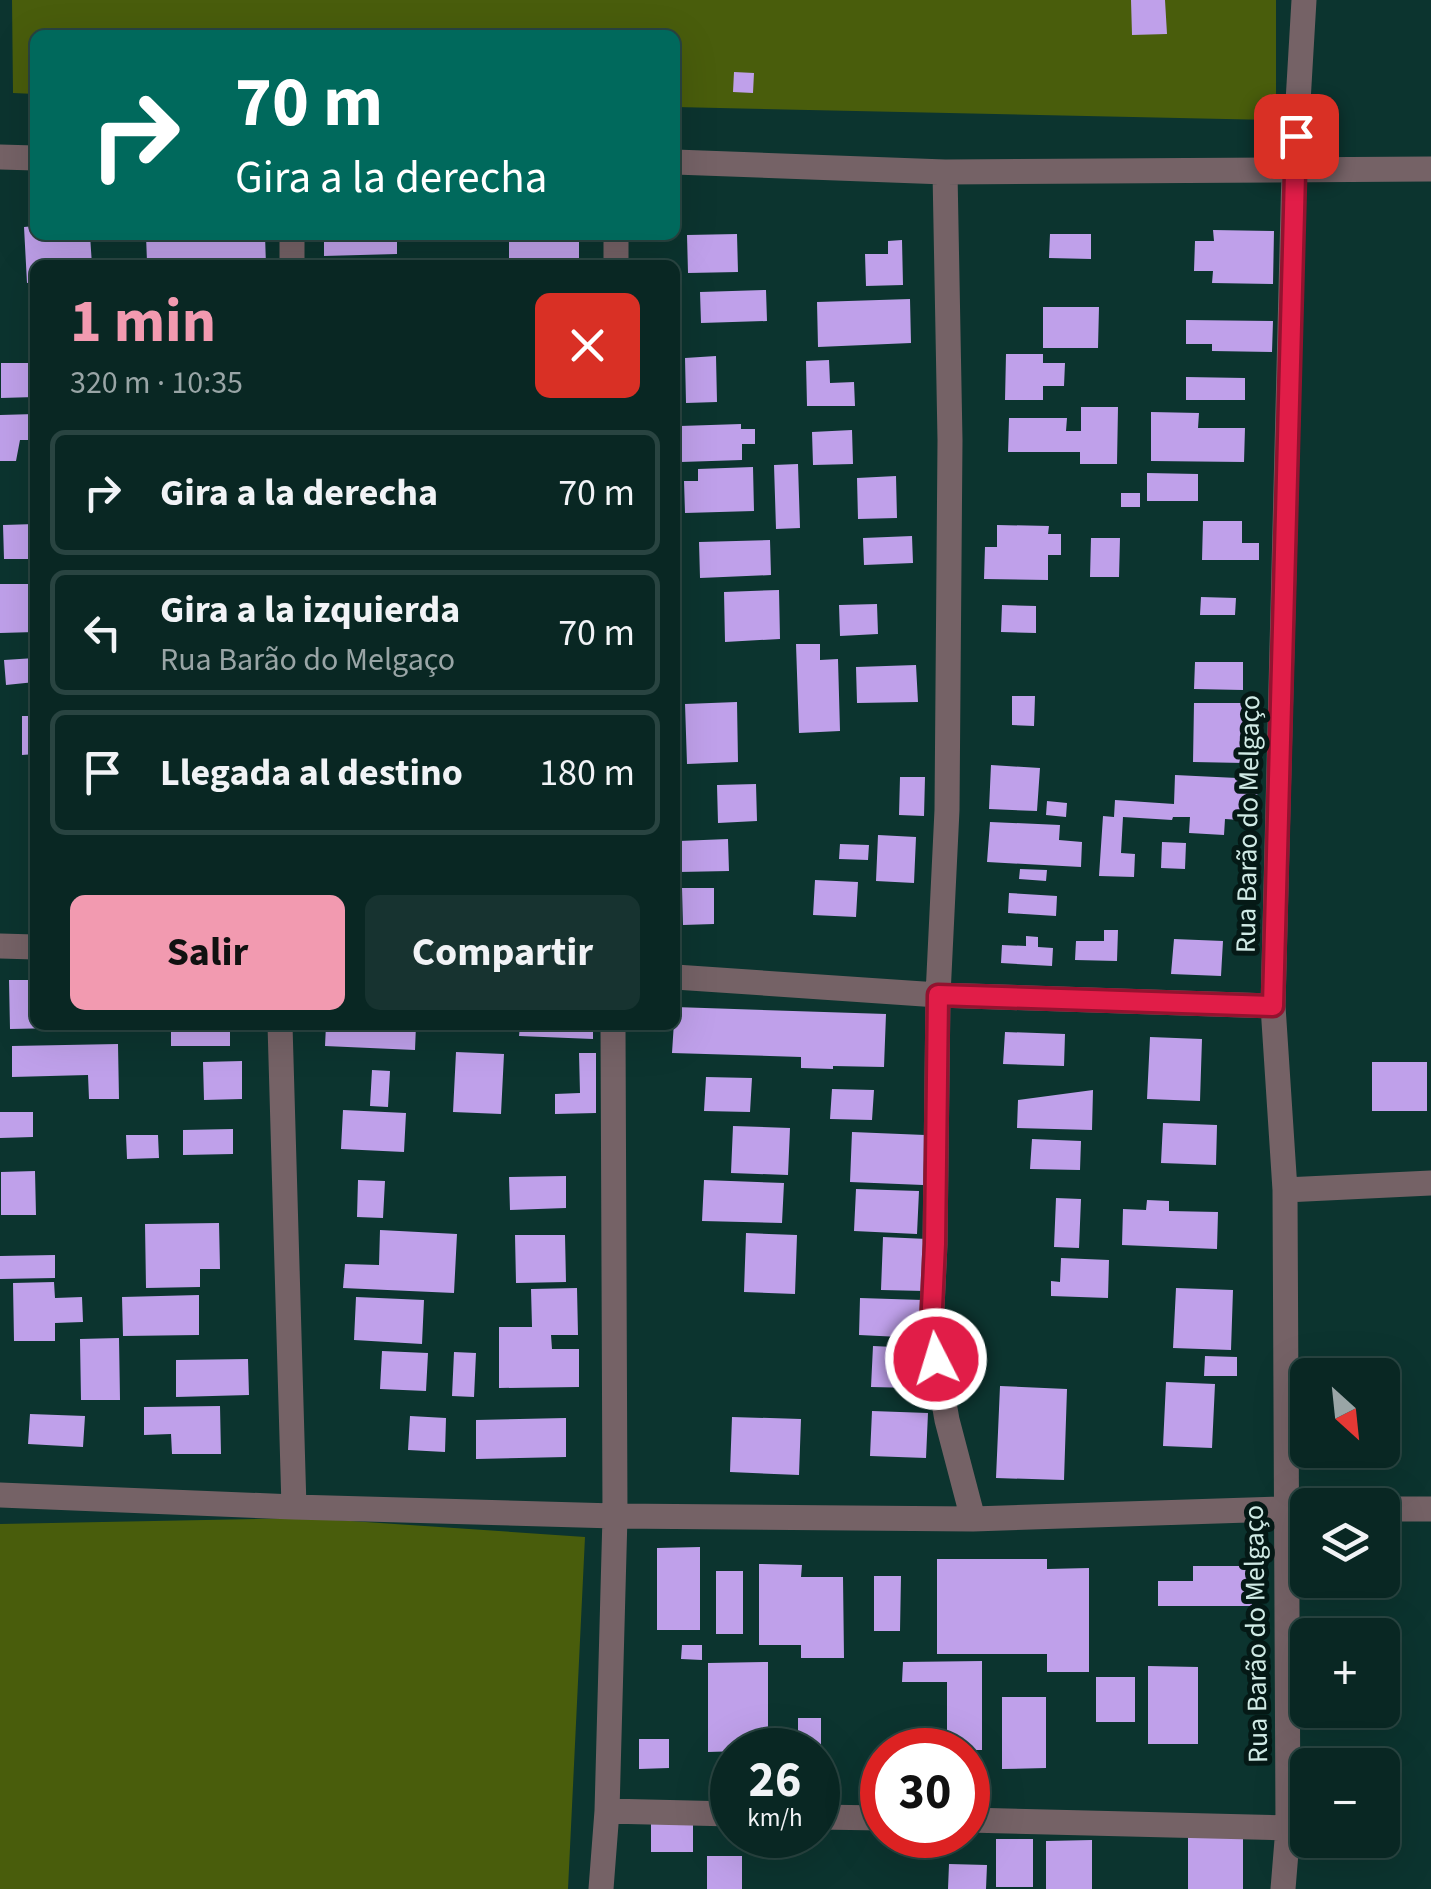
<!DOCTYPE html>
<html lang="es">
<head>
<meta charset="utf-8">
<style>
	:root { --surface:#092723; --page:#173330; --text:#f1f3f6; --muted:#99a5a6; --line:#294441; --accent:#f29ab0 }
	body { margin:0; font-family:"Source Sans 3",sans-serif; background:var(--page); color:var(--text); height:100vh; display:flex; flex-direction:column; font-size:38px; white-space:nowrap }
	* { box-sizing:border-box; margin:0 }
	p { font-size:32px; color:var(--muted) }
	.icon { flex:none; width:55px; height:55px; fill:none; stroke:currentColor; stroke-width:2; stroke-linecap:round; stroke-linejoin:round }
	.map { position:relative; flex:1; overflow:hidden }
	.details { position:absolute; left:30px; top:260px; width:650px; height:770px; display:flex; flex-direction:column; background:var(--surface); border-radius:15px; box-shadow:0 10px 40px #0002,0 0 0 2px var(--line) }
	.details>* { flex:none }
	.banner { position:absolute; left:30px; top:30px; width:650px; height:210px; border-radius:15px; box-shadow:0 10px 40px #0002,0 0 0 2px var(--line); background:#00695c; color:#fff; overflow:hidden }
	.needle { width:65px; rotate:153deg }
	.controls { position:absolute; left:1290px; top:1358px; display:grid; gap:20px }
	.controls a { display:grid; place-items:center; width:110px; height:110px; border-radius:15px; background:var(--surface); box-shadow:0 10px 40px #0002,0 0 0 2px var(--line); font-size:50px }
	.speed { position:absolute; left:710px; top:1728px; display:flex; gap:20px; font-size:50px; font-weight:700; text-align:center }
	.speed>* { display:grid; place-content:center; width:130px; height:130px; border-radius:50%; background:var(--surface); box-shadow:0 10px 40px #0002,0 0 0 2px var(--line); line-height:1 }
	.speed small { font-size:25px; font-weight:400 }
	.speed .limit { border:15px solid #d22; background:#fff; color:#111 }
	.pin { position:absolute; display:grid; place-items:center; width:85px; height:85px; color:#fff; margin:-42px; border-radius:20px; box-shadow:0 5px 15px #0006 }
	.me { position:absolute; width:110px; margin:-55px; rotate:355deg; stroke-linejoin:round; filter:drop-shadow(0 0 8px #0008) }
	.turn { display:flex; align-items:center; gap:35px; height:210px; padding:0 40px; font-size:45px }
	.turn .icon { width:130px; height:130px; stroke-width:2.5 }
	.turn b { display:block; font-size:70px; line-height:85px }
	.round { display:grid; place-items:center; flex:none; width:105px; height:105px; border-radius:15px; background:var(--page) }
	.summary { display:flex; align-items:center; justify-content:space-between; height:170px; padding:0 40px }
	h1 { font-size:60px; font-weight:700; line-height:75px; color:var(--accent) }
	.primary-button { display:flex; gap:20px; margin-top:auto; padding:20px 40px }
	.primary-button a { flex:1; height:115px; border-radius:15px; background:var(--accent); color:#111; font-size:40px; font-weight:700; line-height:115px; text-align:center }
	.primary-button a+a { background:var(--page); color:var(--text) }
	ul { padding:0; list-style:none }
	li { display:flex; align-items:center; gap:30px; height:125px; margin:0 20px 15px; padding:0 20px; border:5px solid var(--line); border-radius:15px }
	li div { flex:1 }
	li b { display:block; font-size:38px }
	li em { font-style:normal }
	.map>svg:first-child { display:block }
	.green { fill:#495d0c }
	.building { fill:#bfa0ea }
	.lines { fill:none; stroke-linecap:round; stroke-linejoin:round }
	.minor { stroke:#756266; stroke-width:25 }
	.route-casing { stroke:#92132f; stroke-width:25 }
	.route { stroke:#e11d48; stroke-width:18 }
	.labels { text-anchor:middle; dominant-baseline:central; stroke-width:10; stroke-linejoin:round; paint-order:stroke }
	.street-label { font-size:28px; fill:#d1ebe6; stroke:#051916 }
</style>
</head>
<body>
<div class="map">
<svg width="1431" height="1889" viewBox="0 0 1431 1889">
	<rect width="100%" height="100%" fill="#0c342f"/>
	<path class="green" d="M12,0h1264v120l-601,-13v-72h-640v59l-22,-1z
		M307,1518l278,19 -17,352h-568v-365z"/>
	<path class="building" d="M1131,0h34l2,34 -35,1z
		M734,72l20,1 -1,20 -20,-1z
		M35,226v9h55l2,30h-57v17l-8,1 -3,-56z
		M1213,230l61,1 -1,53 -61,-1 1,-12h-19l1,-30h19z
		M737,234l1,38 -50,1 -1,-38z
		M1050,234h41v25l-42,-1z
		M146,235h119l1,30h-67v-3h-52z
		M324,235h73v19l-73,2z
		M509,235h70v30h-70z
		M902,240l1,45 -37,1 -1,-32h23v-13z
		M766,290l1,31 -66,2 -1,-31z
		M910,299l1,44 -93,4 -1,-45z
		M1043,307h56l-1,41h-55z
		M1186,320l87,1 -1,31 -60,-1v-7h-26z
		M1006,354h37v9h22l-1,23h-21v14h-38z
		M716,356l1,46 -31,1 -1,-45z
		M829,360l1,23 24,-1 1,24h-48l-1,-45z
		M1,363h34v34l-34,1z
		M1186,377l59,1v22h-59z
		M1081,407h37l-1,57h-37v-12h-72l1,-34h58l-1,13h15z
		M1151,412l48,1 -1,15h47l-1,34 -93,-1z
		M35,414v26h-15l-4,21h-16v-46z
		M741,424v5h14v15h-13v16l-61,2 -1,-36z
		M852,430l1,34 -40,1 -1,-33z
		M798,464l2,64 -24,1 -2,-64z
		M753,467l1,44 -69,2 -1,-32h14v-12z
		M1147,473l51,1v27h-51z
		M896,476l1,42 -39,1 -1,-41z
		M1121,493h19v14h-19z
		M1203,521h39v22h17v17h-57z
		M35,524v35h-31l-1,-34z
		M997,525l52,1 -1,8h13v21h-13v25l-64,-1 1,-32h12z
		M912,536l1,27 -49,2 -1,-27z
		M1091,538h29l-1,39h-29z
		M770,540l1,35 -71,3 -1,-36z
		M0,584h35v48l-35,1z
		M779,590l1,49 -55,3 -1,-50z
		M1201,597l35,1 -1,17h-35z
		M877,604l1,30 -38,2 -1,-31z
		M1002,605l34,1v27l-35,-1z
		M796,644h24v16l18,-1 2,72 -41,2z
		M35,658v24l-29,3 -2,-25z
		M1195,662h48v28l-49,-1z
		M916,665l2,37 -61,1 -1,-36z
		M1012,696h23l-1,30 -22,-1z
		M737,702l1,60 -51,2 -2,-60z
		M1194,703h51l-1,60 -51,-1z
		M22,716h13v38l-13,1z
		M991,765l49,3 -3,43 -48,-2z
		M1175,775l83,4 -2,42 -31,-2 -1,16 -35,-2 1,-16h-17l-1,3 -49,-3 -2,36 14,1 -1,23 -35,-1 4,-60 11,1 1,-17 59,4z
		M900,777h25l-1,39 -25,-1z
		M756,784l1,37 -39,2 -1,-38z
		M1047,801l20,2 -1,14 -20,-2z
		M990,822l70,3 -1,15 23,2 -1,25 -94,-5z
		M878,835l38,2 -2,46 -38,-2z
		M728,839l1,32 -50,1v-31z
		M1162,842l24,1 -1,26 -24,-1z
		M840,844l29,1 -1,15 -29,-1z
		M1020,869l27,1 -1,11 -27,-2z
		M815,880l43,2 -2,35 -43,-2z
		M682,888h32v36l-31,1z
		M1009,893l48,3 -1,20 -48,-3z
		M1104,930h14l-1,31 -42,-1 1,-19h28z
		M1026,936l12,1v10l15,1 -1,18 -51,-3 1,-18 24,1z
		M1174,939l49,2 -2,35 -50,-2z
		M9,980h26v45h22v3l-47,1z
		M675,1007l211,7 -2,53 -51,-1v3l-32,-1v-11l-129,-4z
		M171,1025h59v21h-59z
		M326,1025h90l-1,25 -90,-4z
		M520,1025h73v14l-74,-3z
		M1005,1032l60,2 -1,32 -61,-2z
		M1150,1037l52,2 -2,62 -53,-2z
		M118,1044l1,55h-30l-1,-24 -76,2v-31z
		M456,1052l48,2 -3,60 -48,-2z
		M579,1053h17v60l-41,1v-20l25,-1z
		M242,1061v38l-38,1 -1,-38z
		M1372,1062h55v49h-55z
		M372,1070l18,1 -2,36 -18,-1z
		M706,1077l46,1 -2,34 -46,-1z
		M832,1089l42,1 -2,30 -42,-1z
		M1093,1090l-1,40 -75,-2 1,-28z
		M343,1110l63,3 -2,39 -63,-3z
		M0,1112h33v25l-33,1z
		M1163,1123l54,2 -1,40 -55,-2z
		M733,1126l57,2 -2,47 -57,-2z
		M233,1129v25l-50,1v-25z
		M852,1132l73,3 -2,50 -73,-3z
		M126,1135h32l1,23 -32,1z
		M1032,1139l49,2 -1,29 -50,-1z
		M35,1171l1,44h-35v-43z
		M566,1176v32l-56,2 -1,-33z
		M358,1180l27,1 -2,37 -26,-1z
		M704,1180l80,3 -2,40 -80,-2z
		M856,1189l63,2 -2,43 -63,-3z
		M1056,1198l25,1 -2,49 -25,-1z
		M1147,1200l22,1v10l49,1 -1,37 -95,-4 1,-36 23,1z
		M219,1223l1,46h-20v18l-54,1 -1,-64z
		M380,1230l77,4 -3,59 -111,-5 2,-24 34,1z
		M746,1233l51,2 -2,59 -51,-2z
		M515,1235h50l1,47 -50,1z
		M883,1237l44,2 -2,52 -44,-1z
		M55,1255v23l-55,1v-23z
		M1061,1258l48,2 -1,38 -57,-2v-15l9,1z
		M54,1282l1,16 27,-1 1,25 -28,1v18h-41l-1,-58z
		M577,1288l1,47h-27l1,14h27v38l-80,1v-61h33l-1,-38z
		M1176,1288l57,2 -2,60 -58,-2z
		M199,1295v40l-76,1 -1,-39z
		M356,1297l68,3 -2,44 -68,-4z
		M860,1298l63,2 -2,38 -62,-3z
		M119,1338l1,62h-39l-1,-61z
		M873,1346l43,2 -2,40 -43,-1z
		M382,1351l46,2 -2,38 -46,-2z
		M454,1352l22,1 -2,44 -22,-1z
		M1205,1356l32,1v19h-33z
		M248,1359l1,36 -73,2v-37z
		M1166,1382l49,2 -3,64 -49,-2z
		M1000,1386l67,3 -3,91 -68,-2z
		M220,1406l1,48h-49l-1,-20 -27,1v-28z
		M872,1411l56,2 -2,45 -56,-2z
		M30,1414l55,2 -2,31 -55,-3z
		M410,1416l36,2 -1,34 -37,-2z
		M732,1417l69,2 -2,56 -69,-3z
		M566,1418v39l-90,2v-39z
		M700,1547v83h-43v-82z
		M937,1559h110v10l42,-1v104h-42v-18h-110z
		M759,1564l43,1 -1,12h42l1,81h-43v-13h-42z
		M1193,1566h59v40h-94v-25h35z
		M716,1571h27v63h-27z
		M874,1576h27l-1,55h-26z
		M682,1645h20v15l-21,-1z
		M982,1661v89h-35v-68h-45l1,-20z
		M768,1662v88l-60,2v-89z
		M1148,1666l50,1v77h-50z
		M1096,1677h39v45h-39z
		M1002,1697h44v71l-44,1z
		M798,1718h23v32h-23z
		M639,1739h30v29l-30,1z
		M693,1818v34h-42v-33z
		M1188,1831h55v58h-55z
		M996,1839h37v48h-37z
		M1092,1840v49h-46v-48z
		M707,1856h35v33h-35z
		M949,1864l38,1 -1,24h-38z"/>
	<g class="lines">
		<path class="minor" d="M0,157l35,1
			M675,162l270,10 486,-3
			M945,172l5,268 -3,370 -9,185 -3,249 -4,85 16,91 26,99
			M292,235v30
			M616,265v-30
			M0,946l35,1
			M675,977l263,18 335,11
			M280,1025l14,482
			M1285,1190l146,-7
			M0,1495l294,12 321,9 358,3 335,-11
			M1382,1509h49
			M607,1811l125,3
			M818,1817l64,1
			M968,1820l320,8
			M601,1889l6,-78 8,-295 -2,-491
			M1283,1889l5,-61 -3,-638 -12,-184 21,-836 10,-170"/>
	</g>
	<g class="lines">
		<g class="route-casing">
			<path id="route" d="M936,1359l-5,-30 4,-85 3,-249 335,11 23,-870"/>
		</g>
		<use href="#route" class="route"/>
	</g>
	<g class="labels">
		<g class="street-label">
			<text transform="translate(1248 824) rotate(-89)">Rua Barão do Melgaço</text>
			<text transform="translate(1256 1634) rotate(-91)">Rua Barão do Melgaço</text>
		</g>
	</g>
</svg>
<div class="controls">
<a><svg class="needle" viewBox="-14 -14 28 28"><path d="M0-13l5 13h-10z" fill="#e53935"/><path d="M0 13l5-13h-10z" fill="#99a5a6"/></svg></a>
<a><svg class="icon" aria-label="layers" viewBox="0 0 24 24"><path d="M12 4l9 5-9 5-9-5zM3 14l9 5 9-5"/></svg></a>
<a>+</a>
<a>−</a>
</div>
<div class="speed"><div>26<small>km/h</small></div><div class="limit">30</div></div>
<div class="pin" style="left:1296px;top:136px;background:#d93025"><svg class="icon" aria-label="arrive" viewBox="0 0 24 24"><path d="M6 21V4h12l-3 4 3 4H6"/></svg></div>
<svg class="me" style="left:936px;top:1359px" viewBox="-20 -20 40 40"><circle r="17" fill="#e11d48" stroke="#fff" stroke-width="3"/><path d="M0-11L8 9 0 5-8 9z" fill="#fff"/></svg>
<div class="banner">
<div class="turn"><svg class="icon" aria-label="right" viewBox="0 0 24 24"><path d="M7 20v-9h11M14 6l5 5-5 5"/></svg><div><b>70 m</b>Gira a la derecha</div></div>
</div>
<section class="details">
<div class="summary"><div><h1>1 min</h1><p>320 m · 10:35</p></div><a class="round" style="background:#d93025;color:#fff"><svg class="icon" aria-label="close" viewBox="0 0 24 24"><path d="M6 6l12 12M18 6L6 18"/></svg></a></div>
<ul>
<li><svg class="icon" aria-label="right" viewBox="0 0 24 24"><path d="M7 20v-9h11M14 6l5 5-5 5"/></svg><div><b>Gira a la derecha</b></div><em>70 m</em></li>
<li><svg class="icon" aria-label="left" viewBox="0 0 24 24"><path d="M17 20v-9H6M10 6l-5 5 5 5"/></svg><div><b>Gira a la izquierda</b><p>Rua Barão do Melgaço</p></div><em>70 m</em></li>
<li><svg class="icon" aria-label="arrive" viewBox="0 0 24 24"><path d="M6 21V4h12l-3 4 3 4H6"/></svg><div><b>Llegada al destino</b></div><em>180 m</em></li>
</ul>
<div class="primary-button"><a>Salir</a><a>Compartir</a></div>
</section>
</div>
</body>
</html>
